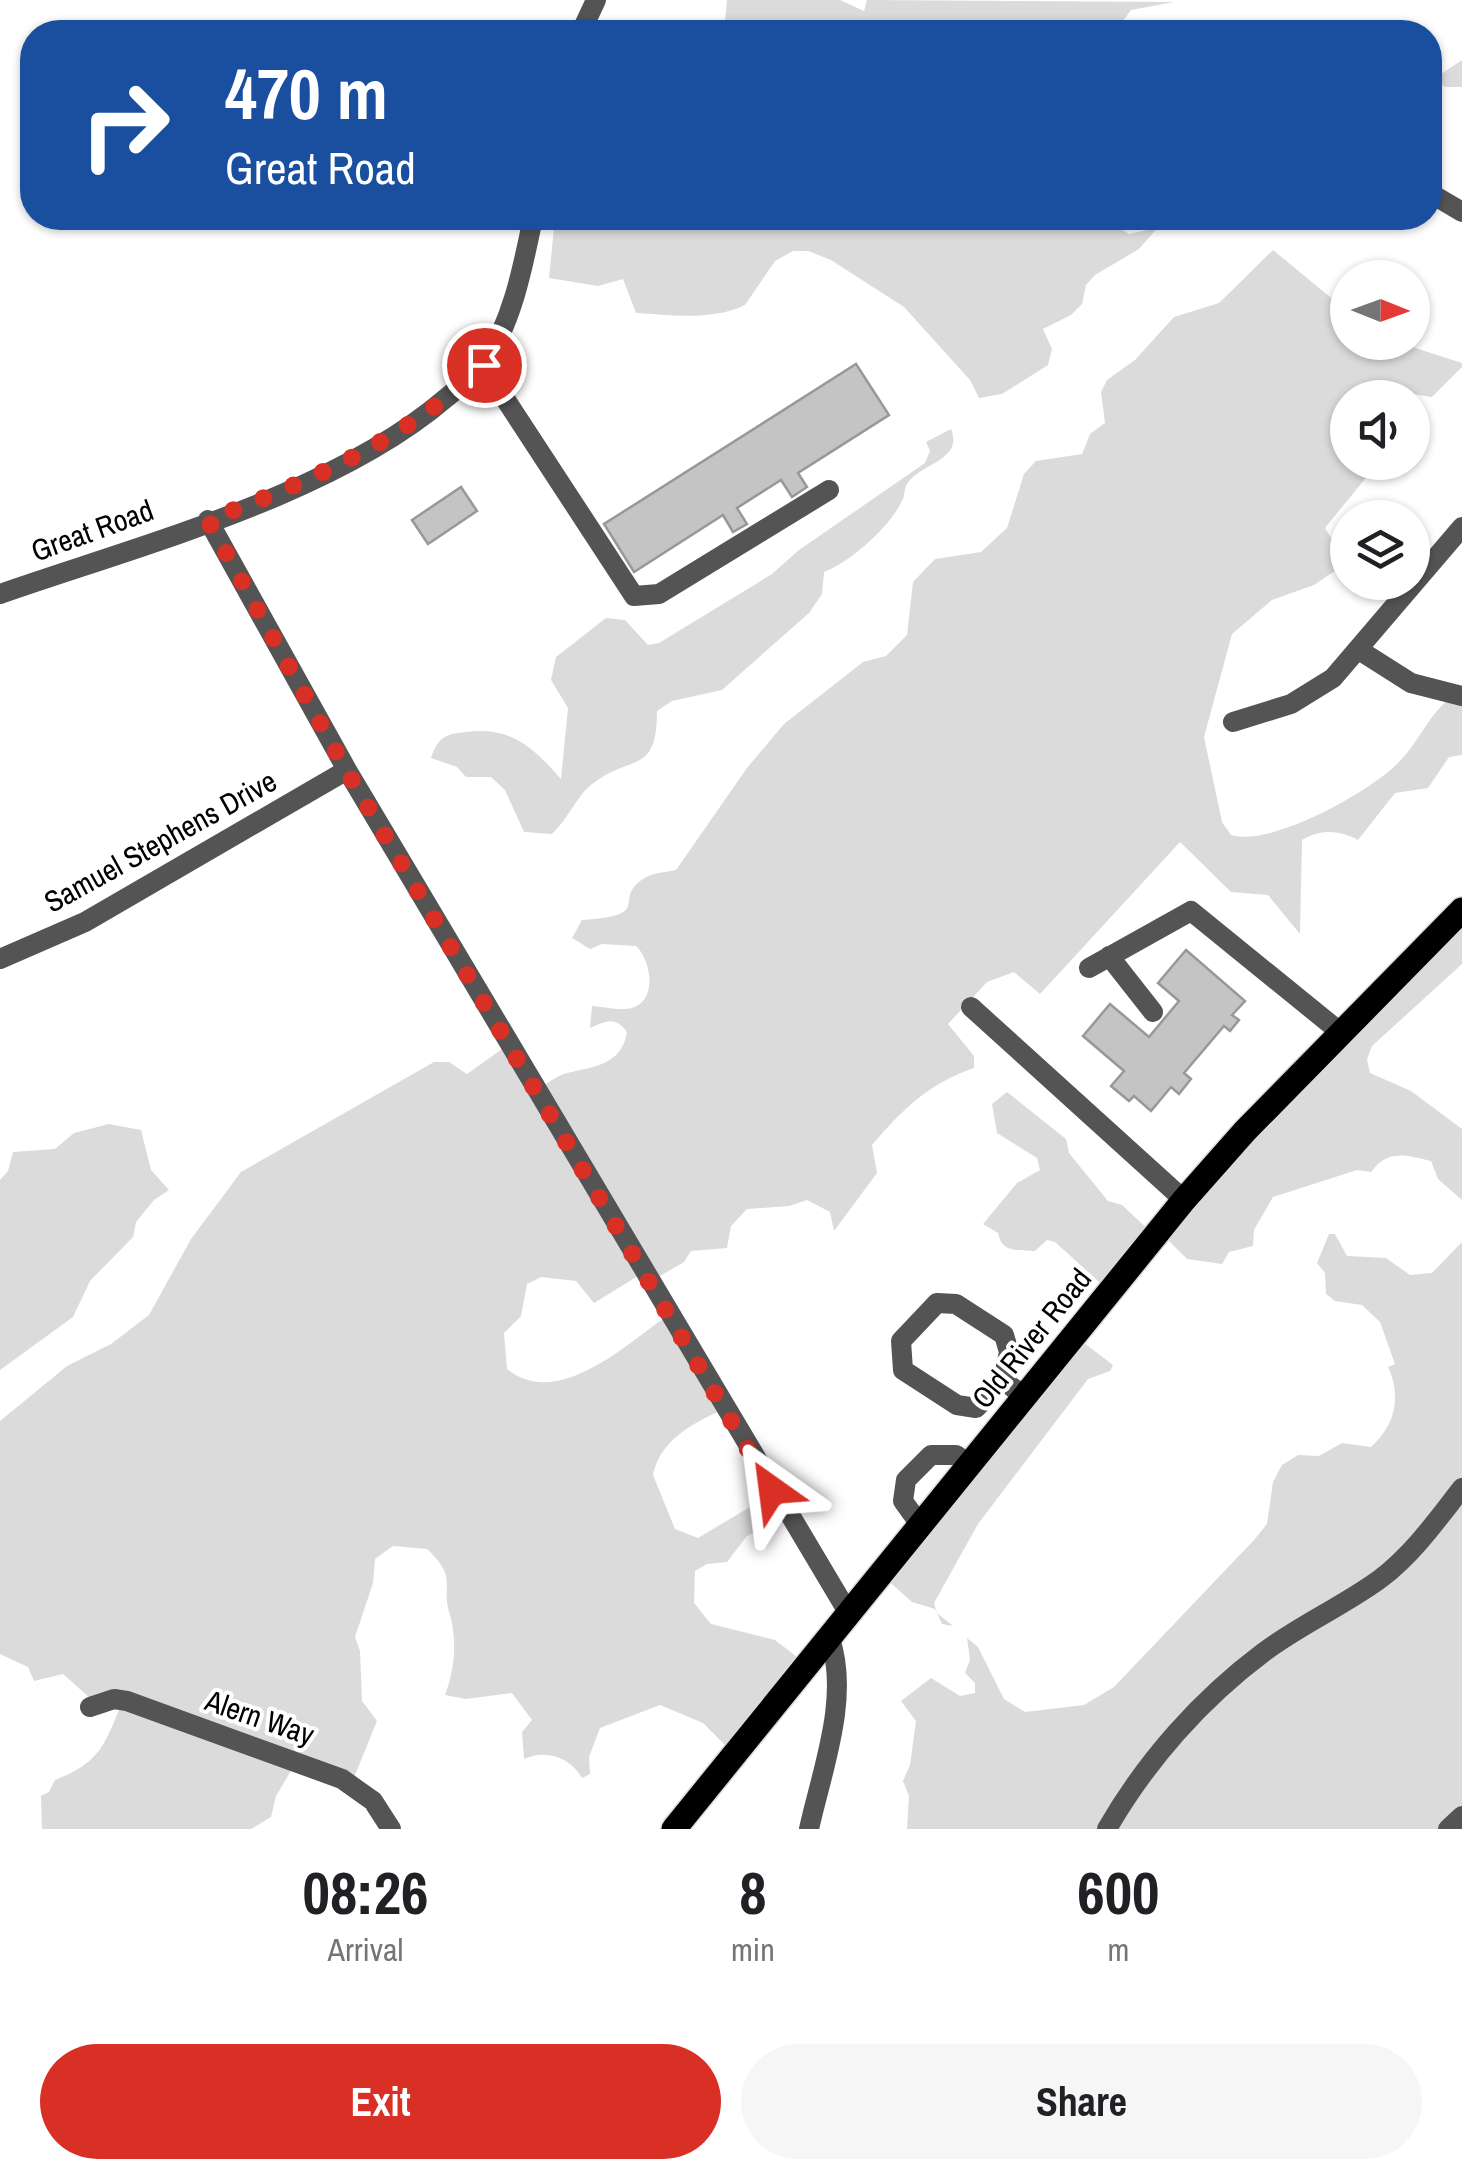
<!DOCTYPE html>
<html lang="en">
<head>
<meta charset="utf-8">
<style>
	:root { --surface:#fff; --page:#f6f6f6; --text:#202124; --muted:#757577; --accent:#d93025 }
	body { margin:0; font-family:"Archivo Narrow",sans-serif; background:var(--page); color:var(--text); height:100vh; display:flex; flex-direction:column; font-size:38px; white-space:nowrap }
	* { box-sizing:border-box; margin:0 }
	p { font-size:32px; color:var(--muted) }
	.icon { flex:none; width:55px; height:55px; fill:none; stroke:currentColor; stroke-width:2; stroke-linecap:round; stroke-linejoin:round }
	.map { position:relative; height:1829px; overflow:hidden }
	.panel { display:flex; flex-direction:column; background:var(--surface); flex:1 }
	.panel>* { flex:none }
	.top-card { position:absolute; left:20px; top:20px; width:1422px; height:210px; border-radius:40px; box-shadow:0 2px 8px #0004; background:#1a4fa0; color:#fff; overflow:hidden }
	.needle { width:65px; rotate:91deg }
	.tools { position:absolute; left:1330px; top:260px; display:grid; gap:20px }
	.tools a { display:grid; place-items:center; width:100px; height:100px; border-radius:50%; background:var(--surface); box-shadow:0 2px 8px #0004; font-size:50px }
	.pin { position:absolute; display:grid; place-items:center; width:85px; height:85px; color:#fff; margin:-42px; border:5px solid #fff; border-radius:50%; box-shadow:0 2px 10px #0007 }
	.me { position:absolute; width:110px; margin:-55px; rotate:329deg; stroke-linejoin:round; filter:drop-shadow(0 0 8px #0008) }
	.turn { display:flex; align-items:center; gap:35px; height:210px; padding:0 40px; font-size:45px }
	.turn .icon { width:130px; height:130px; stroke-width:2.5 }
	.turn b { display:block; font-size:70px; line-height:85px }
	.eta { display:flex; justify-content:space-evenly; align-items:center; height:170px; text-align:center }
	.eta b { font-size:60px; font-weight:700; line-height:70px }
	.primary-button { display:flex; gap:20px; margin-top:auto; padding:20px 40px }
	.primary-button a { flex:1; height:115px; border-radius:60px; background:var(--accent); color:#fff; font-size:40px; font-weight:700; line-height:115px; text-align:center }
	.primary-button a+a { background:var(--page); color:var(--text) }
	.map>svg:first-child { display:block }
	.green { fill:#dbdbdb }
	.building { fill:#c4c4c4; stroke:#989898; stroke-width:2.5 }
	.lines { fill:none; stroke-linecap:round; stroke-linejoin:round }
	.major-casing { stroke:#dbdbdb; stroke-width:28 }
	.minor { stroke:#545454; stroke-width:20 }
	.major { stroke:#000; stroke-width:25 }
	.route { stroke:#d93025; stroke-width:18; stroke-dasharray:0 32.4 }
	.labels { text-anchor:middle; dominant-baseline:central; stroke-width:8; stroke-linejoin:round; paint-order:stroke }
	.street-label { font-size:30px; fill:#000; stroke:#fff }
</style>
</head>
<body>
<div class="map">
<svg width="1462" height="1829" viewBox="0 0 1462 1829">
	<rect width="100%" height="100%" fill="#fff"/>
	<path class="green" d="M727,0h113l24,11 3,-11 307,2 -43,8 -16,22h-391z
		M1462,60v27h-17l-10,-9z
		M555,218h547l27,16 23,-5 8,-11h6l-27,31 -44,26 -9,10 -4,19 -11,11 -28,14 9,20 -4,16 -46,29 -23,4 -9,-18 -66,-73 -73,-47 -23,-9h-15l-18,10 -30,44c-33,16 -74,10 -109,8l-13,-34 -25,7 -49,-8z
		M1273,250l74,61 1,31 52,1 62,20v4l-30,30 -49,-7 -16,7 -19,1v64l16,1 5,11 -44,54 22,35 -33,22 -42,15 -40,34 -28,103 18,85 9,13c40,12 136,-42 165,-70 25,-23 35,-60 66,-74v64l-13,2 -21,31 -33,5 -37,47c-19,-10 -37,-11 -56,0l-2,94 -32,-39 -37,-3 -51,-50 -140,152 -26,-22 -27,10 -39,42 26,32v12c-45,15 -72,42 -102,77l5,28 -43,58 -4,-19 -23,-12 -18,6 -42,3 -16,17 -4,22 -36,3 -7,11 -36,21 -10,-7 -44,27 -18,-22 -35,-4 -14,7 -6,32 -17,17 3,36c49,40 115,-21 156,-50l57,92c-29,13 -60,30 -67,64l22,54 23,9 72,-43 12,21 -35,20 -20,26 -20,2 -12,7 -1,32 17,21 64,16 30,23 -73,89 -29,-29 -43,-18 -60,23 -11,29 1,17 -8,4c-12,-21 -36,-29 -58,-19l-2,-27 10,-12 -20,-27 -46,6 -21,-4c10,-26 12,-55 5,-80 -10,-31 9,-36 -23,-66l-34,-3 -18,13 -2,24 -18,54 5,14 2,50 15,20 -24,59 -55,-21 -22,37 -5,21 -20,12h-209l-1,-33 8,-4 6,-12c47,-18 50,-37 68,-80l-33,-2 -27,-24 -29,7 -6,-14 -28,-13v-233l67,-55 44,-22 38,-29 42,-76 50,-67 193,-110h15l18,12 35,-25 30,44c11,-6 23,-17 35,-20 26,-6 55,-8 60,-41 -12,-16 -20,-11 -37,-4l2,-22c12,1 29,5 40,2 26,-8 19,-48 4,-62l-34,-2 -12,5 -18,-11 10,-18c74,-5 29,-20 61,-41 8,-6 24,-7 33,-9l71,-102 37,-44 79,-62 23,-6 21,-21 6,-53 22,-23 46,-7 26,-24 17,-54 12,-13 46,-7 8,-20 15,-11 -4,-31 6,-12 28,-20 39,-43 45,-14z
		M951,429c13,32 -31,34 -44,55 -3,4 -2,10 -4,15 -13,28 -51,62 -79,73l-2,22 -13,19 -87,77 -50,11 -15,10c0,65 -26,42 -66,74 -14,11 -23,34 -39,49l-28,-2 -19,-42 -14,-13h-25l-9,-10 -26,-9c7,-20 13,-24 35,-26 45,-6 67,15 95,47l7,-71 -17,-28 5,-23 50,-39 19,2 23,25 11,-2 113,-69 27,-24 126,-87 5,-12 -4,-9z
		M1462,907v57l-90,82 -5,13 3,14 41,18 51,38v71l-24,-21 -7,-18c-25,-6 -43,-12 -60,11l-14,-2 -84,27 -19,33 -1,16 -24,6 -7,12 -35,-5 -29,-29z
		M1007,1092l59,47 3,14 39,48 14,4 30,28 -45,56 -52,-47 -8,-2 -12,11c-18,-1 -33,2 -37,-18l-15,-9 34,-41 23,-13 -3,-12 -40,-25 -5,-29z
		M109,1124l32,6 10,40 18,20 -15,10 -18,22 -3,15 -43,44 -17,36 -73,53v-190l8,-9 5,-19 42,-3 19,-16z
		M1329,1234h6l12,22 39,2 24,17 22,-2 30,-31v587h-555l2,-33 -6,-15 7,-16 6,-44 -15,-20 30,-23 29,18 15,-3v-10l-10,-10 5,-13 -3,-22 11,9 26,52 21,13 59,-7 30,-18 140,-147 13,-16 6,-42 9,-17 16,-10 21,1 23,-13 29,4c24,-22 31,-50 17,-80l7,-3 -15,-42 -18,-17 -27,-4 -9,-7 -1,-21 -8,-10z
		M1075,1336l38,29 -3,6 -22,8 -110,145 -44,79 3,10 16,13 -11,-2 -7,-15 -23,-7 -29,-26z"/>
	<path class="building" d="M856,364l33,51 -91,58 9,14 -15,10 -11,-17 -44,28 10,16 -14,8 -10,-17 -89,57 -30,-48z
		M461,487l16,24 -49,33 -16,-24z
		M1186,950l59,51 -13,14 7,5 -9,11 -6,-5 -40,47 7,6 -12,15 -8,-7 -20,24 -17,-15 -5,5 -18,-15 13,-15 -41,-35 27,-32 39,33 30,-36 -21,-18z"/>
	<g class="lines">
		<g class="major-casing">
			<path id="major" d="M674,1829l510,-629 61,-69 217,-221"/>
		</g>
		<path class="minor" d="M581,32l15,-32
			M1430,193l32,19
			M483,365l151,231 25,-2 170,-104
			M208,520l139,250 502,844
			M0,594c140,-49 333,-99 446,-196 13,-11 29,-22 39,-36 28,-42 38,-96 48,-144
			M1359,650l52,33 51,13
			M1233,722l58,-18 42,-26 129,-151
			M1109,956l44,56
			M0,959l85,-37 262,-152
			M1089,968l102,-57 149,121
			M971,1007l213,193
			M1003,1380l-27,28 -19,-3 -54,-35 -2,-29 36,-38 19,1 48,31 5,17 -6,28 22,17
			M921,1526l-18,-25 3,-21 25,-25h25l14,10
			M90,1707l24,-8 13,2 215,78 31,22 18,28
			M809,1829c13,-59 41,-131 21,-190
			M1107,1829c39,-68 94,-130 157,-177 36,-27 79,-46 116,-73 33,-25 57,-59 82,-91
			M1448,1829l14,-13"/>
		<use href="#major" class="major"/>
	</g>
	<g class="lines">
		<path class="route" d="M484,365c-80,76 -174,116 -276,155l138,250 426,720"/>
	</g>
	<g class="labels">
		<g class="street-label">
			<text transform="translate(92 530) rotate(-20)">Great Road</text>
			<text transform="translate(160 841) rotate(-29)">Samuel Stephens Drive</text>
			<text transform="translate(1031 1338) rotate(-51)">Old River Road</text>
			<text transform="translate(260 1717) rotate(19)">Alern Way</text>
		</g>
	</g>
</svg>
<div class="tools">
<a><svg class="needle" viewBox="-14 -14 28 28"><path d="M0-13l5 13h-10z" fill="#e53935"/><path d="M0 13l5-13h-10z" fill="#757577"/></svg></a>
<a><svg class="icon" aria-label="sound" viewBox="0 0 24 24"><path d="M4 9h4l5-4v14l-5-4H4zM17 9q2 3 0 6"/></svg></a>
<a><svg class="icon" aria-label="layers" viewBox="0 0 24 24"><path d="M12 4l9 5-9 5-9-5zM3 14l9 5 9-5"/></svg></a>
</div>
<div class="pin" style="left:484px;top:365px;background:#d93025"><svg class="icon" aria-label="arrive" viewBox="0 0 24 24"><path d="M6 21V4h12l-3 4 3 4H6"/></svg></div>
<svg class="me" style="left:772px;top:1490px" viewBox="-20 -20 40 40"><path d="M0-17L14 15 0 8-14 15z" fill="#d93025" stroke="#fff" stroke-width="4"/></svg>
<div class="top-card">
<div class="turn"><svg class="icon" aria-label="right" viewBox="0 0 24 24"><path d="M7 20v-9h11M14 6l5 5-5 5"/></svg><div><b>470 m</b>Great Road</div></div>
</div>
</div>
<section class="panel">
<div class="eta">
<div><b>08:26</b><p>Arrival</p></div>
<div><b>8</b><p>min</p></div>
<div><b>600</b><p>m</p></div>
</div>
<div class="primary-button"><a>Exit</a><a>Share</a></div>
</section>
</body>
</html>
